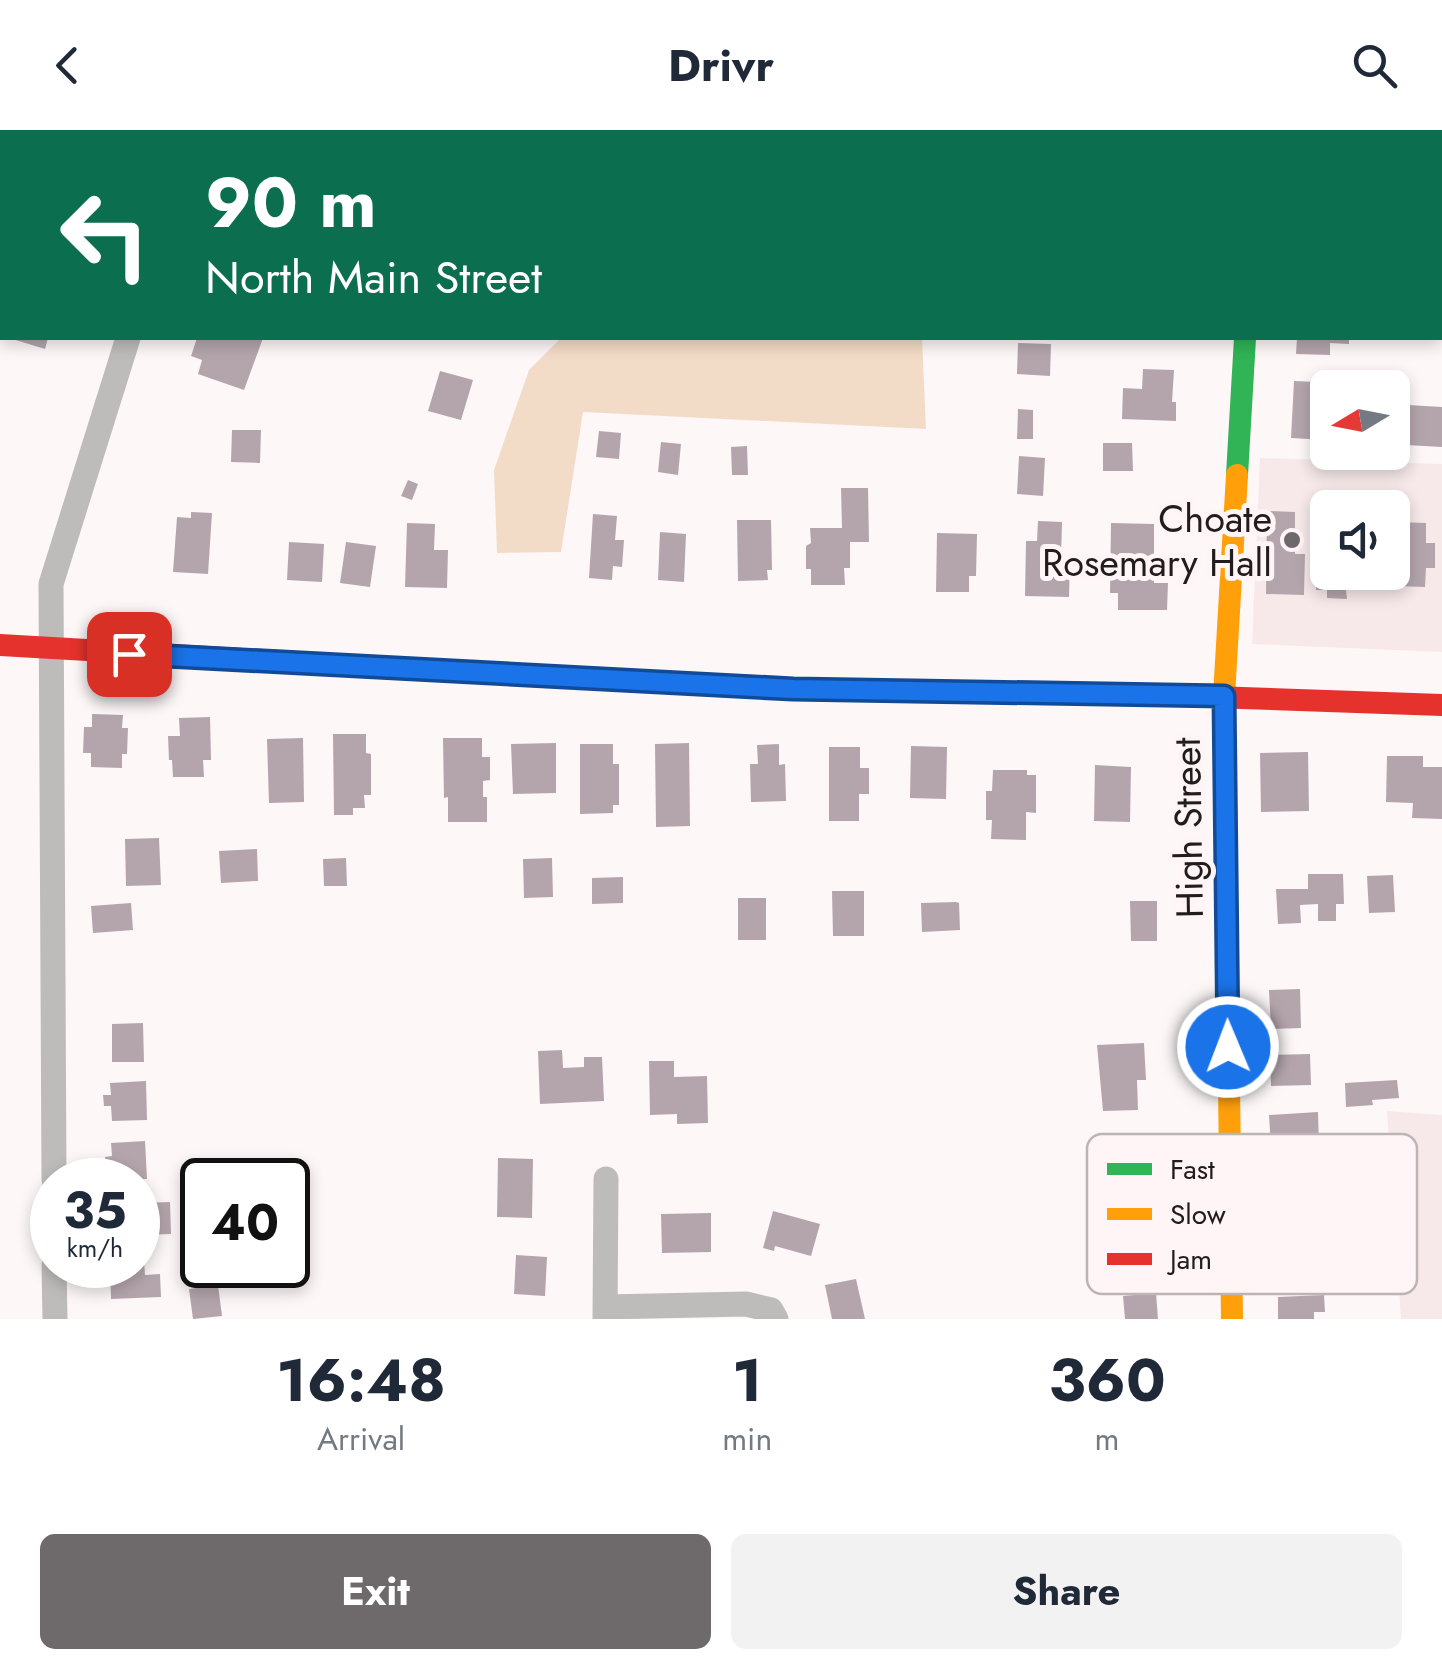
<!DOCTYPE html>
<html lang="en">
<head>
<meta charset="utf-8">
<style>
	:root { --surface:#fff; --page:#f2f2f3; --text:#1f2937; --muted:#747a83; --accent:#6e696a }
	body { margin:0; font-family:Jost,sans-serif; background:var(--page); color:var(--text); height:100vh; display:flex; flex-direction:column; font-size:38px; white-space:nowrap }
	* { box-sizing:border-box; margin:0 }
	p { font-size:32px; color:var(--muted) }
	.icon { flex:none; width:55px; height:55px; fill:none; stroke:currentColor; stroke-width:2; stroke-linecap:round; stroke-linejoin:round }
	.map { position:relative; height:1189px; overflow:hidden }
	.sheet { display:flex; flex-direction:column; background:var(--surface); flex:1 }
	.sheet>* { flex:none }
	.hud { position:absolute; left:0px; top:0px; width:1442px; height:210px; box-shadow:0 5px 15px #0003; background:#0b6e4f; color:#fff; overflow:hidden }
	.needle { width:65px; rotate:260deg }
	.fabs { position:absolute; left:1310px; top:240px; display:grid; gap:20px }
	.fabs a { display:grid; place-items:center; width:100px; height:100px; border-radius:15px; background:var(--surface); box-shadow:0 5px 15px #0003; font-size:50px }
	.speed { position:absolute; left:30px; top:1028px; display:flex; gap:20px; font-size:50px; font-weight:700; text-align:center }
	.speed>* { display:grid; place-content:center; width:130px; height:130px; border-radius:50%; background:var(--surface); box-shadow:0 5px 15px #0003; line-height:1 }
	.speed small { font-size:25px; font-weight:400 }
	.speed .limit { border:5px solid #111; border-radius:15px; background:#fff; color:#111 }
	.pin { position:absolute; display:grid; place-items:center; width:85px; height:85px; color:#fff; margin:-42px; border-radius:20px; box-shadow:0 5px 15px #0006 }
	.me { position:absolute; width:110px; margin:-55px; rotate:359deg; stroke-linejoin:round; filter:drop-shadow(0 0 8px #0008) }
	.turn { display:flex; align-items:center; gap:35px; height:210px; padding:0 40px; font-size:45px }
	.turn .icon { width:130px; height:130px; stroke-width:2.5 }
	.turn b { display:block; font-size:70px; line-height:85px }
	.eta { display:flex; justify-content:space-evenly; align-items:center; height:170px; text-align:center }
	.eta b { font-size:60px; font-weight:700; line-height:70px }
	.cta { display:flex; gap:20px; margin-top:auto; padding:20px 40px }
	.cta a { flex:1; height:115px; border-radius:15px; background:var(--accent); color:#fff; font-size:40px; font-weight:700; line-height:115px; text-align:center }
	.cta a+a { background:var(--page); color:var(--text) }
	header { display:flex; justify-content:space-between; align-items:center; height:130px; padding:0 40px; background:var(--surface); font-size:45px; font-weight:700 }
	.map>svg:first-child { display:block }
	.built { fill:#f7e9ea; fill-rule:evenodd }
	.green { fill:#f3dcc7 }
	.building { fill:#b4a5ad }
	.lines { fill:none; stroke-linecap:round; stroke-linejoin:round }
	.street { stroke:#bebbbb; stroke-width:25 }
	.fast { stroke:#30b455; stroke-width:22 }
	.slow { stroke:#ff9f0a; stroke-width:22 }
	.jam { stroke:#e5322d; stroke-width:22 }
	.route-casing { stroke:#114b97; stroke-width:25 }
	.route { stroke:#1a73e8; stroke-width:18 }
	.poi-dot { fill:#6e696a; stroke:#fff5f6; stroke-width:4 }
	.labels { text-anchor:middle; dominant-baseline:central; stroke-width:10; stroke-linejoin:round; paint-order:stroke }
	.poi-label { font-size:38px; fill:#211d1d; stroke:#fff5f6; text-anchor:end }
	.street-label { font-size:38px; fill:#211d1d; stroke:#fff5f6 }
	.key { fill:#fff5f6; stroke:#bcb4b5; stroke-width:2.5 }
	.key-label { font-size:28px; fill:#211d1d }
</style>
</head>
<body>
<header><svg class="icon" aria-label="back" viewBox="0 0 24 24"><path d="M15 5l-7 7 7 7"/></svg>Drivr<svg class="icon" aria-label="search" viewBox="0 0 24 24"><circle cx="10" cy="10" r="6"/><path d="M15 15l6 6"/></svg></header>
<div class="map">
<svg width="1442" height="1189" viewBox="0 0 1442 1189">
	<rect width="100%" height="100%" fill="#fdf7f8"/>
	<path class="built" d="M1260,328l182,6v188l-190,-8zM1328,378h64v64h-64z
		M1387,981l55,4v204h-41z"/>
	<path class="green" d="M486,0h426v2h-427z
		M561,208h361l4,91 -343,-17 -22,140 -64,1 -3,-83 35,-100z"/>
	<path class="building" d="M9,208h39l-3,11z
		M197,208h66l-19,52 -46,-16 4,-14 -11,-4z
		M1297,208h52v6l-19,-1v12l-34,-1z
		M1018,213l33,1 -1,32 -33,-2z
		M1143,239l31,1 -2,32h4v19l-54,-2 1,-31 19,1z
		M440,241l33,9 -12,40 -33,-9z
		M1294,251l48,2v5h-14l-2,52 -35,-2z
		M1408,275l34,2v40l-36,-2z
		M1018,279l15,1v29h-16z
		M232,300h29l-1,33 -29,-1z
		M599,301l22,2 -2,26 -23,-2z
		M661,312l20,2 -3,31 -20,-3z
		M1103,313h29l1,28h-30z
		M747,316l1,29h-16l-1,-28z
		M1019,326l26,2 -2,38 -26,-2z
		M408,350l10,4 -6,16 -11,-4z
		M841,358h27l1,54h-19v26h-6l1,17h-34v-16h-5v-23l5,-3 -1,-15h32z
		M1267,381l28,1v42h10l-1,41 -38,-1z
		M191,382l21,1 -4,61 -35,-2 4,-55 14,1z
		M593,384l24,2 -2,24h9l-2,27 -9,-1 -1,14 -23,-2z
		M737,390h34l1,50h-5l1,10 -30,1z
		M1038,391l24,1 -1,37h9l-1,38 -44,-1 1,-55h11z
		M1396,392l30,1v20h9v25h-9l-1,19 -30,-1 -3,-43h3z
		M407,393l28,1 -1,26h14l-1,38 -42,-1z
		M1111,393l43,1v59h14l-1,27h-49v-17h-8z
		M1317,399h11v43h33v18h-15l1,9 -20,-1v-8h-11z
		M660,402l26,2 -2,48 -26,-2z
		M937,403l40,1 -1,42h-7v16h-33z
		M289,412l35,2 -2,38 -35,-2z
		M346,412l30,4 -6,41 -30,-4z
		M92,584l31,1 -1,13h6l-1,26h-5v14l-31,-1v-14h-8l1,-26h8z
		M210,587l1,43h-8l1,17h-31l-1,-17h-3l-1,-24h12l-1,-18z
		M333,604h33v19l5,1v41h-7l1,13h-12v7h-19z
		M303,608l1,64 -35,1 -2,-64z
		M443,608h39v19h8v23l-7,1v16h4v25h-39v-25l-4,1z
		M556,613v50l-43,1 -2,-50z
		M689,613l1,83 -34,1 -1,-83z
		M580,614h33v20h6v41h-6v8l-33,1z
		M779,614v21l6,-1 1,37 -35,1 -1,-38h8l-1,-19z
		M911,616l36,1 -1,52 -36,-1z
		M829,617h31v21h9v26h-10v27h-30z
		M1308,622l1,59 -48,1 -1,-59z
		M1387,626h36v11h19v52l-30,-1 1,-15 -27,-1z
		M1095,635l36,2 -1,55 -36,-1z
		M993,640h34v5h9v38l-10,-1v28l-35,-1 1,-19h-6v-29h6z
		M159,708l2,47 -35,1 -1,-47z
		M257,719l1,32 -37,2 -2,-32z
		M346,728l1,28h-23l-1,-27z
		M552,728l1,39 -29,1 -1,-39z
		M1308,744h35l1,30h-8v17h-18v-17l-18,1 1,18 -23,1 -2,-35h32z
		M1393,745l2,37 -26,1 -2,-37z
		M623,747v26l-31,1v-26z
		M832,761h32v45h-31z
		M738,768h28v42h-28z
		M1130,771h27v40h-26z
		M956,772l3,1 1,27 -38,2 -1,-29z
		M131,773l2,27 -40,3 -2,-27z
		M1300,859l1,39 -30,1 -2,-39z
		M143,893l1,39h-32v-38z
		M1144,913l2,37h-9l1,30 -35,1 -6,-66z
		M562,920l1,18 21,-1v-10h18l2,44 -64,3 -2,-53z
		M1310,924l1,31 -40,1 -1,-31z
		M649,931h25v16l33,-1 1,47 -31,1v-10l-27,1z
		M1397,950l2,18 -27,2 1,5 -27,2 -1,-24z
		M146,951l1,39 -35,1 -1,-15h-7l-1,-11h8l-1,-12z
		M1318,982l1,34 -48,2 -2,-33z
		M145,1011l2,38 -34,1v-13h-7l-1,-10 7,-1 -1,-13z
		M498,1028l35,1 -1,59 -35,-1z
		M170,1072l1,32 -33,1v-32z
		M773,1081l47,13 -9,32 -36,-10 -1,5 -11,-3z
		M711,1083v39l-49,1 -1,-39z
		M516,1125l31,2 -2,39 -31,-2z
		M138,1130h6l1,15 15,-1 1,23 -50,2 -1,-34h28z
		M856,1149l9,40h-33l-7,-34z
		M218,1155l4,31 -29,3 -4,-30z
		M1156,1163l2,26h-33l-2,-23z
		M1324,1165l1,17h-11v7h-36v-22z"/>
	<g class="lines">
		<path class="street" d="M192,2l1,-2
			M1257,2v-2
			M54,1050l-3,-596 77,-246
			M54,1135l1,54
			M605,1177l141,-3 25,6 5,9
			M605,1189l1,-140"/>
		<path class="fast" d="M1237,345l8,-137
			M436,540l357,19 360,6"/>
		<path class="slow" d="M1232,1189l-8,-623 13,-221"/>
		<path class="jam" d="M0,515l436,25
			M1153,565l289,10"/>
	</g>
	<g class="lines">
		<g class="route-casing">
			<path id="route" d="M129,524l664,35 431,7 4,351"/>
		</g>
		<use href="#route" class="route"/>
	</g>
	<circle class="poi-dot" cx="1292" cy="410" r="10"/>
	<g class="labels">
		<g class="poi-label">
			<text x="1272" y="388">Choate<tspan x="1272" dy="44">Rosemary Hall</tspan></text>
		</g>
		<g class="street-label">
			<text transform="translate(1188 698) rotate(-91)">High Street</text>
		</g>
	</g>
	<rect x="1087" y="1004" width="330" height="160" rx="15" class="key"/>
	<rect x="1107" y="1033" width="45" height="12" fill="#30b455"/>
	<rect x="1107" y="1078" width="45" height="12" fill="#ff9f0a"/>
	<rect x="1107" y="1123" width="45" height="12" fill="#e5322d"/>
	<g class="key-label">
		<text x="1170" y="1049">Fast</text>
		<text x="1170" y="1094">Slow</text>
		<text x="1170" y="1139">Jam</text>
	</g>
</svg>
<div class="fabs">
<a><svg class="needle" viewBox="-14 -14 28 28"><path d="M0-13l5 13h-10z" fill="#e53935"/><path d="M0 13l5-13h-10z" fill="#747a83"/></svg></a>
<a><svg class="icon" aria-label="sound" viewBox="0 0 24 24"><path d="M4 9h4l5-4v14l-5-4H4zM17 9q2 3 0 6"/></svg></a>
</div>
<div class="speed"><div>35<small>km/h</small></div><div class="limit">40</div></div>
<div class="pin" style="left:129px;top:524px;background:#d93025"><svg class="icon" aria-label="arrive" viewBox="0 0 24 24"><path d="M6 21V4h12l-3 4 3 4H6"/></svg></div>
<svg class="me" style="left:1228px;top:917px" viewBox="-20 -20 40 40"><circle r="17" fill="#1a73e8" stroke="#fff" stroke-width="3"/><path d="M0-11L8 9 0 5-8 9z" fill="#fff"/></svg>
<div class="hud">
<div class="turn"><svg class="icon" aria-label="left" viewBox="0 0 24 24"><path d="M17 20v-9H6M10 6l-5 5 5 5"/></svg><div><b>90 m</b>North Main Street</div></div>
</div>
</div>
<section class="sheet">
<div class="eta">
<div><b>16:48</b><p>Arrival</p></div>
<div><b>1</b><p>min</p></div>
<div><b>360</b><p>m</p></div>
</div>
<div class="cta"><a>Exit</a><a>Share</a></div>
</section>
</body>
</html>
